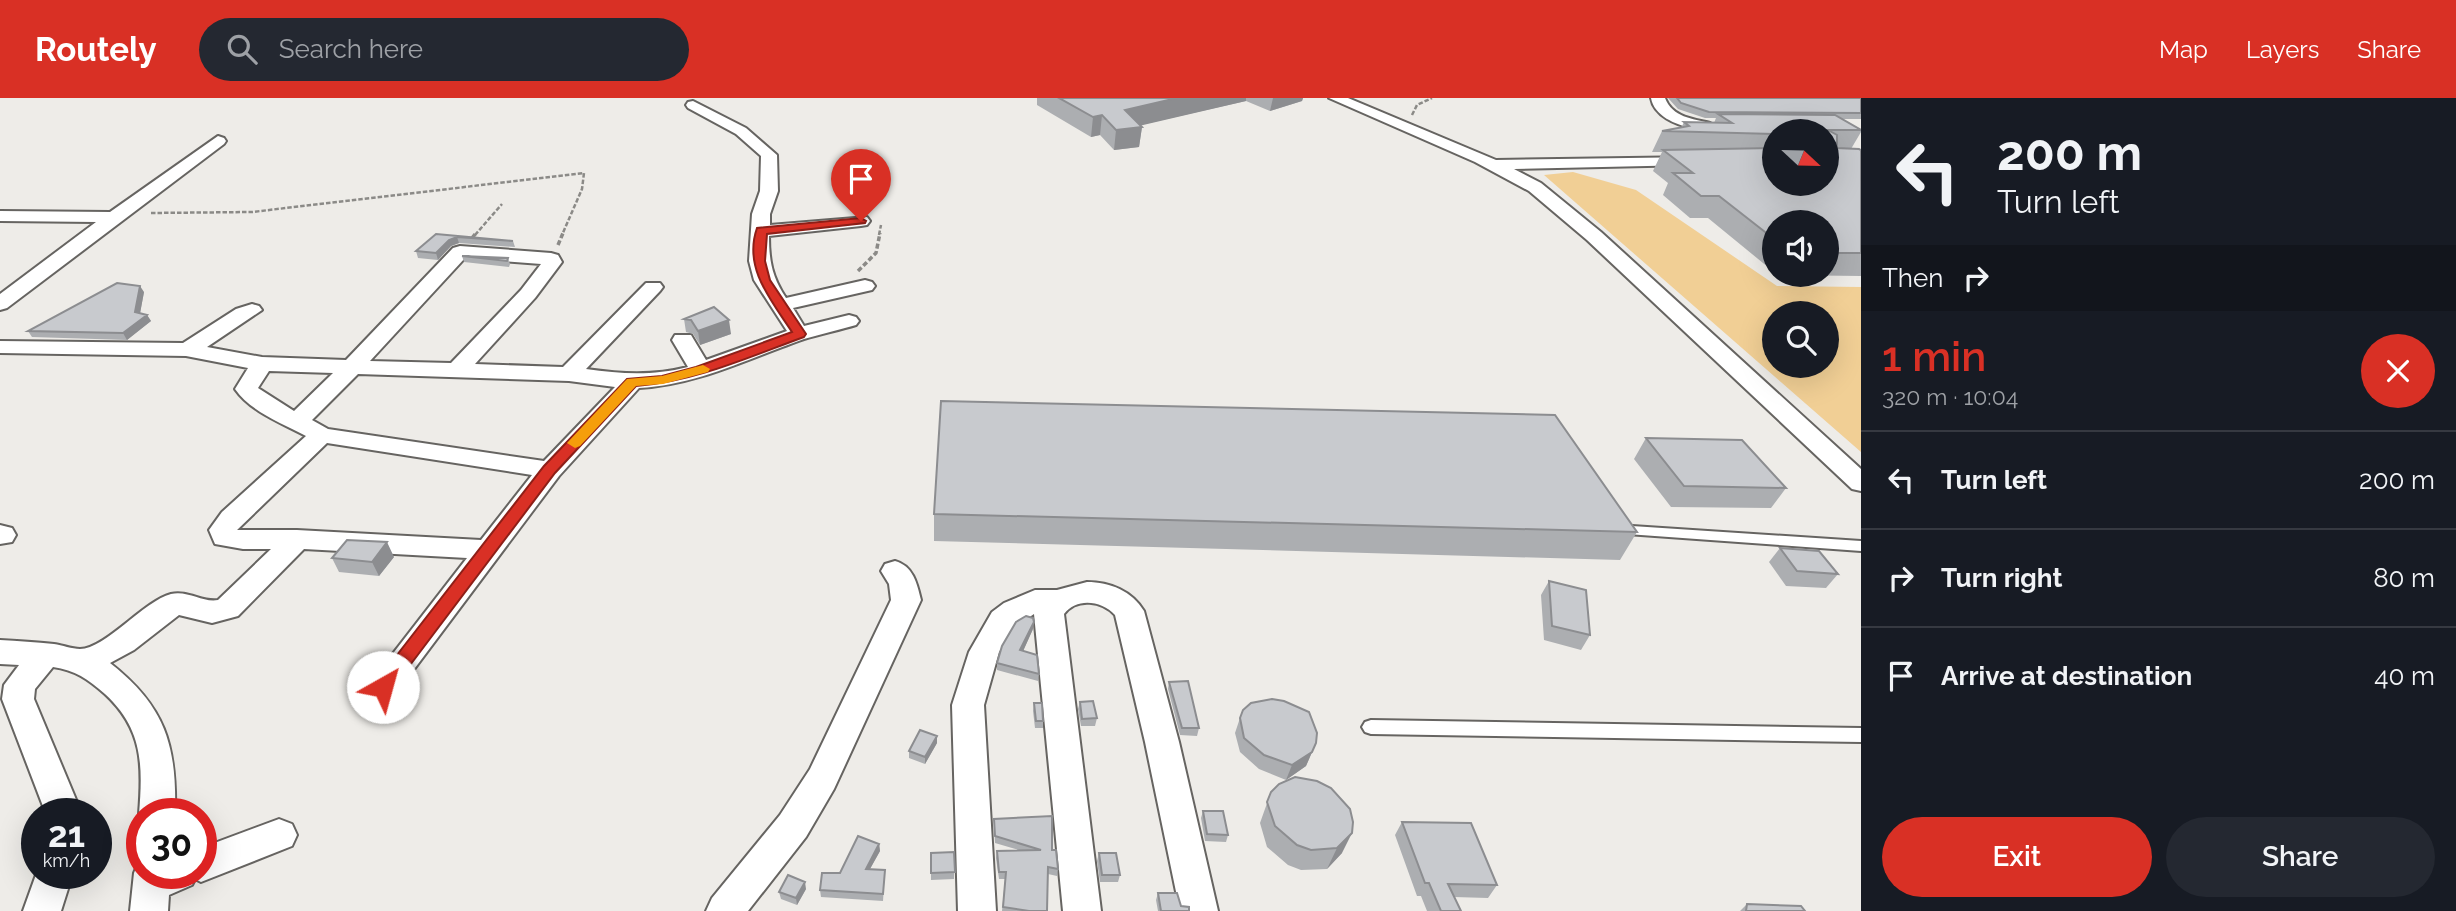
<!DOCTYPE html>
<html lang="en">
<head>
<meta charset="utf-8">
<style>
	:root { --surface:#171b24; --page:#242831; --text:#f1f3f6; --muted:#9ea1a6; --line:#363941; --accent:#d93025 }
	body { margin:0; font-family:Raleway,sans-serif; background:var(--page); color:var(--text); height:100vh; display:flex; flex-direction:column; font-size:26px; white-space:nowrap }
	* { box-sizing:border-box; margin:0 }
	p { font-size:23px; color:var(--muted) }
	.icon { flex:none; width:38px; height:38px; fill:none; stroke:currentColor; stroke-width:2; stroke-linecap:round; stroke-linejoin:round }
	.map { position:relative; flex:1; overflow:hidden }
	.panel { display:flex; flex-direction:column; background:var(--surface); width:595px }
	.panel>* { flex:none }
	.top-card { background:#171b24; color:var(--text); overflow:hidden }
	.needle { width:46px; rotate:112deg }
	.tools { position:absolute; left:1762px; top:21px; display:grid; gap:14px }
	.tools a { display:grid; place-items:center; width:77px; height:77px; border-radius:50%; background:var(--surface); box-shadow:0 7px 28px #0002; font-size:35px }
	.speed { position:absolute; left:21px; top:700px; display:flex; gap:14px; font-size:35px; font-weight:700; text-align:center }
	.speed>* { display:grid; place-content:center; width:91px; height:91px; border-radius:50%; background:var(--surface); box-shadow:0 7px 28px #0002; line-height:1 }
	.speed small { font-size:18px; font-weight:400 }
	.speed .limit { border:10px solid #d22; background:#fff; color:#111 }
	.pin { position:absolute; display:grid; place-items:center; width:60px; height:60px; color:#fff; margin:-72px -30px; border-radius:50% 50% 50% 0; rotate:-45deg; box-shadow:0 0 7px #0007 }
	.pin .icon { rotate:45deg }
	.me { position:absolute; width:77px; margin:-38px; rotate:38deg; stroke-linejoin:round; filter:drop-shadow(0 0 5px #0008) }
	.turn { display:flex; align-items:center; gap:24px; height:147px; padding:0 21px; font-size:32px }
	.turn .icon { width:91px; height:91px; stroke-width:2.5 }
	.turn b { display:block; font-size:49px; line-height:60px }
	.then { display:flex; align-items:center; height:66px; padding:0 21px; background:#0003; gap:14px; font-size:26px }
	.round { display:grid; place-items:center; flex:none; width:74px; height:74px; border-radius:37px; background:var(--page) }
	.headline { display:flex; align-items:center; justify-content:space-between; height:119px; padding:0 21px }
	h1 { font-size:42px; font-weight:600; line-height:52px; color:var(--accent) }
	.primary-button { display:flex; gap:14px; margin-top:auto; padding:14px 21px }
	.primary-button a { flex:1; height:80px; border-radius:42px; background:var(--accent); color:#fff; font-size:28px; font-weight:600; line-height:80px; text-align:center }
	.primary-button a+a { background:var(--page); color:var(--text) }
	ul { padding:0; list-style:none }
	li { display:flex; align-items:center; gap:21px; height:98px; padding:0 21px; border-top:2px solid var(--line) }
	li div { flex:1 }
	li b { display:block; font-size:26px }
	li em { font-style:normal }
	header { display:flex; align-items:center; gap:42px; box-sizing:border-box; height:98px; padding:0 35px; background:var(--accent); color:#fff }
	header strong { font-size:33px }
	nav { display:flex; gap:38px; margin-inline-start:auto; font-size:24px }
	.search { width:490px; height:63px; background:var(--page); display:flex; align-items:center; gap:18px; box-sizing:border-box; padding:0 24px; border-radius:38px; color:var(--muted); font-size:26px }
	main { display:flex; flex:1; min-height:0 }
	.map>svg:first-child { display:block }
	.green { fill:#f1cf95; fill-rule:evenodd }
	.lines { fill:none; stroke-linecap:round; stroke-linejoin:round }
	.lane-casing { stroke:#666461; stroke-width:4 }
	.street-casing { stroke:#666461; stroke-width:4 }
	.path-far1 { stroke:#8b8a87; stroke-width:2.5; stroke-dasharray:4.5 2; stroke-linecap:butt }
	.path { stroke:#8b8a87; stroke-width:3.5; stroke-dasharray:5 2.5; stroke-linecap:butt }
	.lane { fill:#fff; fill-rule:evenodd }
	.street { fill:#fff; fill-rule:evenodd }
	.wall { fill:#acaeb1; fill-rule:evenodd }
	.shaded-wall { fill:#8c8d90 }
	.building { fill:#c8cace; stroke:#8c8d90; stroke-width:2 }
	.route { fill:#d93025; stroke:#8d1f18; stroke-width:2 }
	.slow { fill:#f59e0b }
</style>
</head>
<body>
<header>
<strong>Routely</strong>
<div class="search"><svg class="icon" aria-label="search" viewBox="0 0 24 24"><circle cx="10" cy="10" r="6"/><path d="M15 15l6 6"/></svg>Search here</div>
<nav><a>Map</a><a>Layers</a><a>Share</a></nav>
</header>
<main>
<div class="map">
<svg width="1861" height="813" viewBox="0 0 1861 813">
	<rect width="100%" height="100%" fill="#eeece8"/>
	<path class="green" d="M1573,74l63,18 141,96 84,1v165l-317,-277zM1774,215h53v53h-53z"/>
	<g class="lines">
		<g class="lane-casing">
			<path id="lane" d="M1632,428l229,15v10l-234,-17 -2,-3z
				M1371,622l490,8v14l-490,-8 -6,-2 -3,-5 3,-5z"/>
		</g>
		<g class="street-casing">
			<path id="street" d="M1329,0h19l148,62 202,-3 2,3 -8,5 -178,4 27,14 60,49 260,237v22l-9,-2 -265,-249 -58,-49 -54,-29z
				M1651,0h14c7,19 28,21 45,25l3,3 -13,10h-10l-3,-3 5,-5c-16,-3 -38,-12 -41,-30z
				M693,3l53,27 31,27 1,36 -8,23v11l97,-8 3,4 -3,4 -6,1 -92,10c0,25 3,41 17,62l79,-18 7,2 3,4 -3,4 -79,18 11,18 45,-11 7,2 3,4 -3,4c-17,5 -35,9 -52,14 -55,19 -107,46 -165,49l-80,88 -165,220 -11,3 -11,-3 -5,-9 100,-129 -163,-9 -66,67 -26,7 -33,-8 -45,35 -24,13c55,43 67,82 65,151h-33v5l-3,-5c4,-49 4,-85 -34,-120 -17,-15 -30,-24 -52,-27l-18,22 -1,10 48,115h-36l-44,-115 2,-14 15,-20 -19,-1v-24c18,1 36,2 54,4 8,1 18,5 26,5 25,0 64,-48 91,-55 17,-4 32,9 47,6l53,-51h-28l-28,-5 -6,-14 13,-18 84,-76c-24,-13 -55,-24 -71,-47l13,-21 -62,-12 -186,-3v-12l183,2 53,-34 16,-5 7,2 3,4 -55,37 55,10 84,3 107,-112 7,-2 91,7 7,2 4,7 -27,36 -60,66 88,3 83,-84h14l3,4 -3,4 -74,78c36,5 66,7 102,-2l-16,-27 3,-5h16l15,25 81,-29 -33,-51 -5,-19 3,-47 8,-23 1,-35 -25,-22 -48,-26 -2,-3 2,-3zM465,160l76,6 -20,26 -70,73 -81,-2zM269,273l64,2 -39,38 -36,-23zM358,276l211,7 46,6 -71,74 -216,-32 -16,-9zM327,345l205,32 -51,65 -184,-10h-60z
				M218,38l6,2 2,3 -2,3 -217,164 -7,2v-16l96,-72 -96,-1v-10l110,1z
				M0,427l12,3 4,7 -4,7 -12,2z
				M895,463c18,5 22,22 26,39l-87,189 -28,48 -58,74h-42l6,-13 68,-83 30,-46 81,-169 -2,-16 -8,-13 4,-7z
				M1087,484c23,0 45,9 57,29l35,131 39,169h-38l-35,-169 -30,-127c-13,-14 -38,-18 -51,-1l37,297h-38l-29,-297 -21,14 -14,24 -15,53 12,206h-38l-6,-206 17,-53 23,-40 12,-9 31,-13h22z
				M279,721l13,5 5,11 -5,11 -91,36 -6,-3 -3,6 -23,10 -1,16h-38l4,-38 5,-12 3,-1v13h59v-25z
				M37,774l36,1 -12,38h-38z"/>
		</g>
		<path class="path-far1" d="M1412,17l5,-10 15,-7
			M151,115l101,-1 332,-39 -2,16 -20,46
			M475,137l27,-31
			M879,137l2,-10"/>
		<path class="path" d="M472,140l4,-5
			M558,147l5,-12
			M858,173l18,-18 4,-20"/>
		<use href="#lane" class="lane"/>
		<use href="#street" class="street"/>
	</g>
	<path class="wall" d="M1037,0h266l-1,3 -32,10 -24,-10 -106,24 2,2 -3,20 -25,3 -14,-15 -9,2 -54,-32z
		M1668,0h193v21h-18l18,11v2l-10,17 10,1v126l-84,-1h50v-53h-53v50l-66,-54h-18l-27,-23 5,-12 -15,-12 9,-19h-10l10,-21 19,-3 3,-6 30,1 2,-5h-11l-27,-9zM1774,33h53l-53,53z
		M436,136l77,7 2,6 -56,-4 -8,3 -13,14 -20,-2 -2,-7z
		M462,158l46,2 2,6 -1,3 -45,-5z
		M144,194l-4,21 7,2 4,6 -24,19 -95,-3 -4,-6z
		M714,209l17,27 -31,11 -7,-11 -7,-2 -2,-13z
		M1646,340l140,50 -15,20 -100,-1 -37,-48z
		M934,416l703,18 -17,28 -686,-19z
		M1780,450l58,26 -12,14 -40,-2 -17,-24z
		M394,459l-15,19 -40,-4 -7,-14z
		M1549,483l41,54 -9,15 -37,-10 -3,-45z
		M1033,531l-10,22 16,23 -1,7 -41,-11v-7z
		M1169,584l30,46 -2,8 -17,-1 -12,-46z
		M1080,604l17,16 -2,8h-14l-3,-17z
		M1034,605l9,18v7h-8l-2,-17z
		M1240,620l76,25 -10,23 -20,14 -27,-11 -19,-17 -5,-19z
		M937,638v7l-12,21 -16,-6v-7z
		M1279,686l63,69 -15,16 -26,1 -13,-5 -21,-18 -7,-24 11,-31z
		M1203,713l25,24 -2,7 -21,-1 -4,-23z
		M994,721l58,31 6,19 -1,7 -9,-2 -1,37h-45l3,-32h-6l-3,-21 1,-7 22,-1 -24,-7z
		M1402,724l95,63 -9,13 -34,-1 7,14h-34l-6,-15h-4l-22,-61z
		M879,746l1,7 -10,18 15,1 -2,31 -62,-4 -1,-7 20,-17z
		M954,754v27l-23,1v-27z
		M1099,755l21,22 -2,7h-18l-3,-21z
		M806,791l-9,16 -16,-6 -2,-7z
		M1158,795l23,13 8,5h-31l-2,-11z
		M1747,806l58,7h-65z"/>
	<path class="shaded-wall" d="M1177,0h69v3l-120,28 16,-2 -3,20 -25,3 2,-20 9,-20z
		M1273,0h30l-1,3 -32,10z
		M1102,17l-2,20 -9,2 2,-20z
		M457,139l2,6 -8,3 -13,14 -2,-7 13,-13z
		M140,188l4,6 -5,27 -4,-7z
		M147,217l4,6 -24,19 -4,-7z
		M729,222l2,14 -31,11 -2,-14z
		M387,444l7,15 -15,19 -7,-14z
		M1034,524l-1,7 -13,29v-8z
		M937,638v7l-12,21v-7z
		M1316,645l-10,23 -20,14 6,-15z
		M1352,735l-10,20 -15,16 10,-21z
		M879,746l1,7 -14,25v-7z
		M805,784l1,7 -9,16 -1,-7z"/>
	<path class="building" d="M1059,0h118l-52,12 17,17 -26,3 -14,-15 -9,2z
		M1677,0h184v15l-152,-1 -28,-9z
		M1718,16l117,1 26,15h-33l9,5v13l22,1 2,1v103h-34v-31h-53v17l-55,-43h-18l-28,-23h20l-30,-23 111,-2v36h53v-53h-53v3l-112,-3 27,-5 -5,-4 48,1z
		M436,136l77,7 -56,-4 -8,3 -13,13 -20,-2z
		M462,158l46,2 -1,3z
		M117,185l23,3 -5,26 12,3 -24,18 -95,-2z
		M714,209l15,13 -31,11 -7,-11 -7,-1z
		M941,303l614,14 82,117 -703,-18z
		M1646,340l96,2 44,48 -102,-2z
		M347,442l40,2 -15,20 -40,-4z
		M1780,450l39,3 19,23 -41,-3z
		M1549,483l37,9 4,45 -38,-9z
		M1026,518l7,2 1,4 -14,28 17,5 2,19 -42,-11 5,-17 14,-24z
		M1188,583l11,47h-17l-13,-46z
		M1272,601l12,2 25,11 8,21 -1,10 -4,9 -20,13 -28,-10 -20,-17 -4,-20 3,-8 8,-7z
		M1093,603l4,17 -15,1 -2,-17z
		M1034,605h8l1,18h-7z
		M920,632l17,6 -12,21 -16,-6z
		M1295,679l22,4 14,7 19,21 3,13 -1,11 -15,15 -26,2 -14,-5 -22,-19 -8,-24 4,-10 8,-8z
		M1203,713h20l5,24 -21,-1z
		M1052,718v34h4l2,19 -10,-2 -1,44h-18l-26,-4 3,-35h-7l-2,-21 44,-1 -46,-14 -1,-17z
		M1402,724l69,1 26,62 -49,-1 13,27h-20l-12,-28h-4z
		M858,738l21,8 -13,25 19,1 -2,24 -63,-4 2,-17h18z
		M954,754l1,20 -24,1v-20z
		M1099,755h17l4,22h-18z
		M788,777l17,7 -9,16 -17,-6z
		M1158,795h19l4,13 8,1v4h-28z
		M1747,806l54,2 4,5h-59z"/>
	<path class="route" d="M861,120l5,3 -1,2 -98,11 -2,27 5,19 36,54 -2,3c-55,20 -110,45 -168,49l-81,87 -166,220 -6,2 -7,-2 -3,-6 3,-5 168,-216 83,-87 35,-3 34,-9 96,-35c-21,-32 -49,-64 -35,-104z"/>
	<path class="slow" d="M703,267l7,4 -2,3 -45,12 -27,2 -56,60 -5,2 -8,-5 60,-64 35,-3z"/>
</svg>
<div class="tools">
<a><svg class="needle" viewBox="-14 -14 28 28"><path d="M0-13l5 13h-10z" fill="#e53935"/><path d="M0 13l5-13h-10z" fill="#9ea1a6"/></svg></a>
<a><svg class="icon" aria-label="sound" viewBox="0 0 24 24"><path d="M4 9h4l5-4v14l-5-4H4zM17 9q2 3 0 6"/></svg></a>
<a><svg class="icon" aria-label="search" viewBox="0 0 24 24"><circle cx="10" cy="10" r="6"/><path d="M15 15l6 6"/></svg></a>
</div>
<div class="speed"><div>21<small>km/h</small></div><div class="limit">30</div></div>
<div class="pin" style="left:861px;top:123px;background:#d93025"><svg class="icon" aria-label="arrive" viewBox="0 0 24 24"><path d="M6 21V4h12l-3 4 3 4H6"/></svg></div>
<svg class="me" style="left:383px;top:589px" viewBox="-20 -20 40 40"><circle r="19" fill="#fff"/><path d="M0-13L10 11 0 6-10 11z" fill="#d93025"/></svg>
</div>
<section class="panel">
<div class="top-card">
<div class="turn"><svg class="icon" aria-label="left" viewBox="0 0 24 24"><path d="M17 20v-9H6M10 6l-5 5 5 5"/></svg><div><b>200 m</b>Turn left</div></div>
<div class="then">Then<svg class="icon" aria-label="right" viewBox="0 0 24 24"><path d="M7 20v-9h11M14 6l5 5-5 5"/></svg></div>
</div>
<div class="headline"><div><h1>1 min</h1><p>320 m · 10:04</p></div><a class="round" style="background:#d93025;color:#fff"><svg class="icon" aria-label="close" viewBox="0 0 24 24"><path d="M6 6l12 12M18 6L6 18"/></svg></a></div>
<ul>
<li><svg class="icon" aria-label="left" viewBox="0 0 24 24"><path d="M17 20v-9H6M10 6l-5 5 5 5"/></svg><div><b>Turn left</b></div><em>200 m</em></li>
<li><svg class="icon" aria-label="right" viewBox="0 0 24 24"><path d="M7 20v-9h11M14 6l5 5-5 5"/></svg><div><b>Turn right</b></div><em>80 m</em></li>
<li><svg class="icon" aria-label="arrive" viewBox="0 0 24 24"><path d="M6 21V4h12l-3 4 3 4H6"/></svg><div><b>Arrive at destination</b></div><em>40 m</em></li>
</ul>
<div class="primary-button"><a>Exit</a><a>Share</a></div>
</section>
</main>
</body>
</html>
